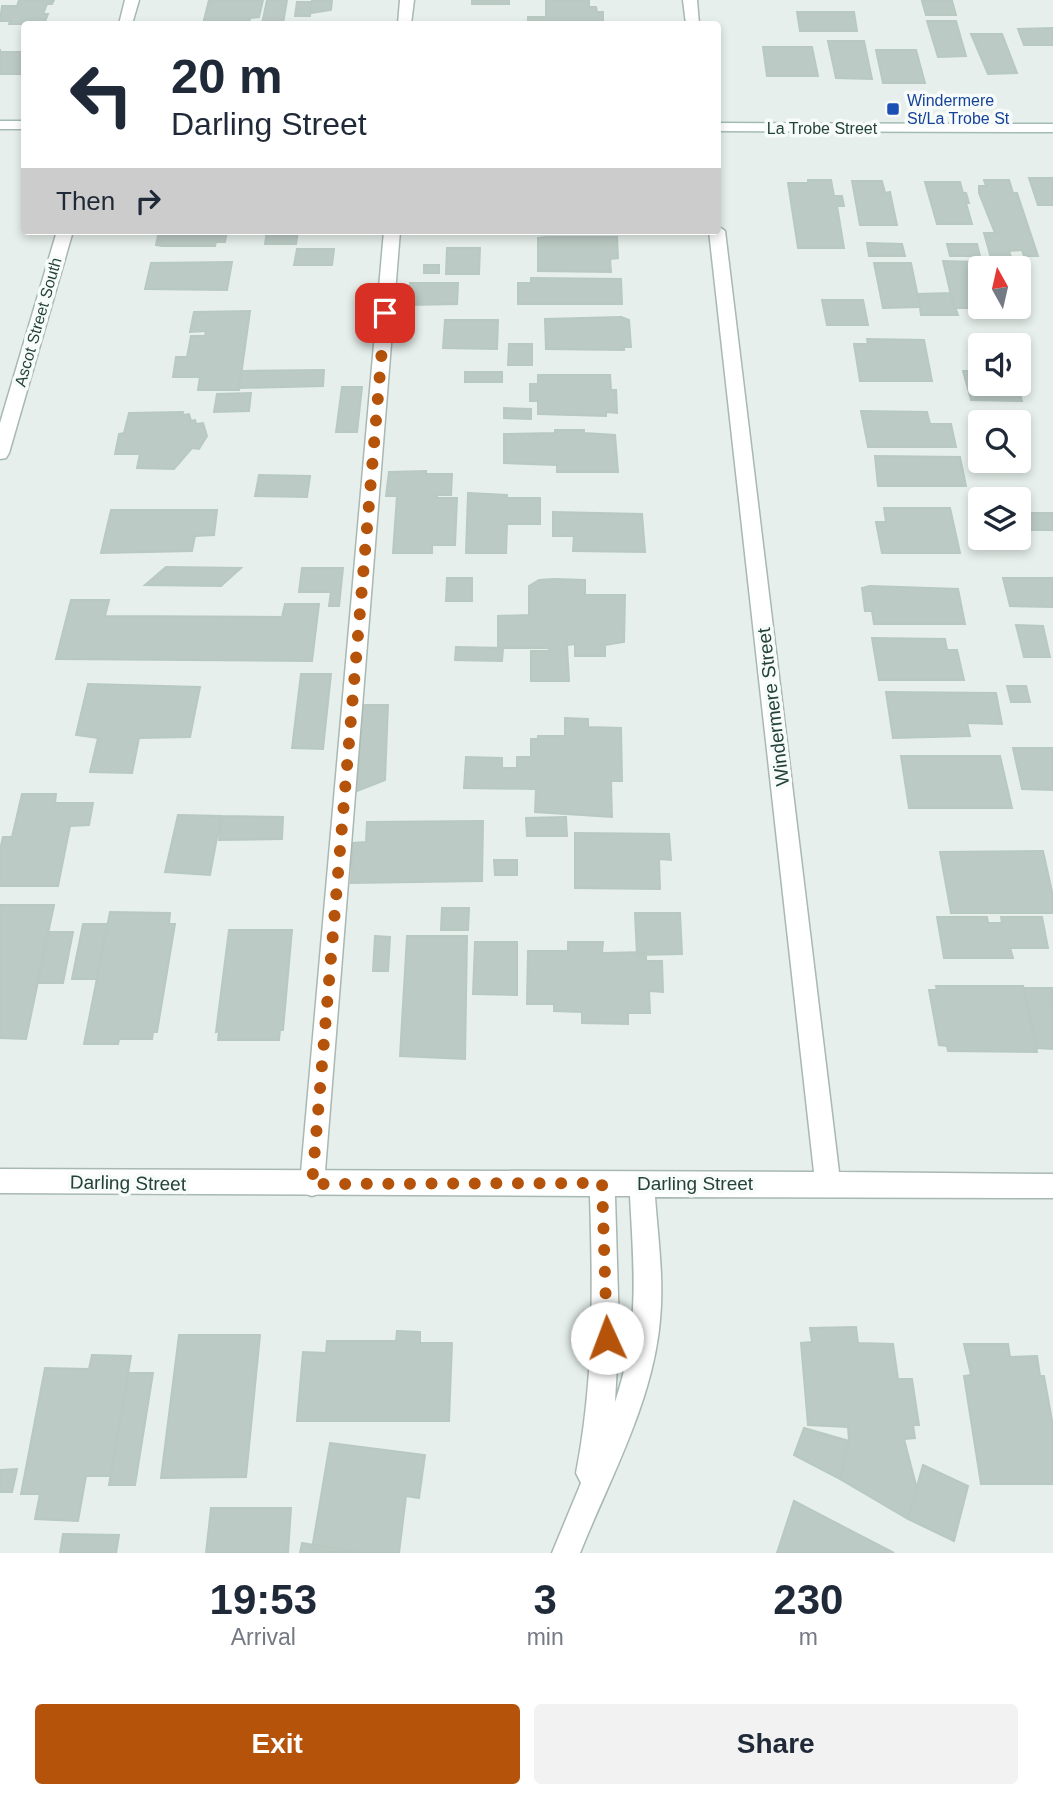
<!DOCTYPE html>
<html lang="en">
<head>
<meta charset="utf-8">
<style>
	:root { --surface:#fff; --page:#f2f2f3; --text:#1f2937; --muted:#747a83; --accent:#b45309 }
	body { margin:0; font-family:Arial,sans-serif; background:var(--page); color:var(--text); height:100vh; display:flex; flex-direction:column; font-size:26px; white-space:nowrap }
	* { box-sizing:border-box; margin:0 }
	p { font-size:23px; color:var(--muted) }
	.icon { flex:none; width:38px; height:38px; fill:none; stroke:currentColor; stroke-width:2; stroke-linecap:round; stroke-linejoin:round }
	.map { position:relative; height:1553px; overflow:hidden }
	.sheet { display:flex; flex-direction:column; background:var(--surface); flex:1 }
	.sheet>* { flex:none }
	.top-card { position:absolute; left:21px; top:21px; width:700px; height:214px; border-radius:7px; box-shadow:0 4px 10px #0003; background:#fff; color:var(--text); overflow:hidden }
	.needle { width:46px; rotate:352deg }
	.buttons { position:absolute; left:968px; top:256px; display:grid; gap:14px }
	.buttons a { display:grid; place-items:center; width:63px; height:63px; border-radius:7px; background:var(--surface); box-shadow:0 4px 10px #0003; font-size:35px }
	.pin { position:absolute; display:grid; place-items:center; width:60px; height:60px; color:#fff; margin:-30px; border-radius:14px; box-shadow:0 4px 10px #0006 }
	.me { position:absolute; width:77px; margin:-38px; rotate:358deg; stroke-linejoin:round; filter:drop-shadow(0 0 5px #0008) }
	.turn { display:flex; align-items:center; gap:24px; height:147px; padding:0 35px; font-size:32px }
	.turn .icon { width:91px; height:91px; stroke-width:2.5 }
	.turn b { display:block; font-size:49px; line-height:60px }
	.then { display:flex; align-items:center; height:66px; padding:0 35px; background:#0003; gap:14px; font-size:26px }
	.eta { display:flex; justify-content:space-evenly; align-items:center; height:119px; text-align:center }
	.eta b { font-size:42px; font-weight:700; line-height:49px }
	.button { display:flex; gap:14px; margin-top:auto; padding:14px 35px }
	.button a { flex:1; height:80px; border-radius:7px; background:var(--accent); color:#fff; font-size:28px; font-weight:700; line-height:80px; text-align:center }
	.button a+a { background:var(--page); color:var(--text) }
	.map>svg:first-child { display:block }
	.building { fill:#bbcac4; stroke:#b8c9c2; stroke-width:2 }
	.lines { fill:none; stroke-linecap:round; stroke-linejoin:round }
	.lane-casing { stroke:#a8b8b2; stroke-width:3 }
	.street-casing { stroke:#a8b8b2; stroke-width:3 }
	.secondary-casing { stroke:#a4bbb3; stroke-width:3 }
	.lane { fill:#fff; fill-rule:evenodd }
	.street { fill:#fff; fill-rule:evenodd }
	.secondary { fill:#fff; fill-rule:evenodd }
	.route { stroke:#b45309; stroke-width:12; stroke-dasharray:0 21.6 }
	.transit-dot { fill:#1a4fb4; stroke:#f7fbf9; stroke-width:2.5 }
	.labels { text-anchor:middle; dominant-baseline:central; stroke-width:7; stroke-linejoin:round; paint-order:stroke }
	.far-transit-label { font-size:16px; fill:#164399; stroke:#f7fbf9; text-anchor:start }
	.far-street-label { font-size:16px; fill:#24423a; stroke:#f7fbf9 }
	.street-label { font-size:19px; fill:#24423a; stroke:#f7fbf9 }
</style>
</head>
<body>
<div class="map">
<svg width="1053" height="1553" viewBox="0 0 1053 1553">
	<rect width="100%" height="100%" fill="#e6efeb"/>
	<path class="building" d="M19,0h35l-2,4h-5l-4,10h5l-4,10h-35l1,-3h-10l2,-15h15z
		M209,0h54l-4,17 -9,1 -1,6h-46z
		M267,0h20l-4,24h-21z
		M312,0h20l-1,10 -20,3z
		M472,0h37v4h-37z
		M546,0h43v7h7l1,5h6v12h-75v-7h18z
		M922,1h30l4,14h-30z
		M297,2h15l-2,14h-15z
		M797,12h57l3,19h-57z
		M927,21h29l10,35 -28,1z
		M1053,28v17h-29l-6,-16z
		M971,34h31l15,39 -29,1z
		M828,41h36l8,38 -36,-1z
		M763,47h49l6,29h-51z
		M0,49v3h24v22h-24z
		M876,50h40l9,33h-42z
		M1029,178h24v27h-15z
		M808,180h23l3,16h8l2,10h-7l7,42h-46l-10,-65h20z
		M984,180h25l4,13h4l21,63h-14l-2,-6 -13,1 2,6 -20,1 -7,-25h11l-16,-40v-7h7z
		M852,181h30l3,12 5,-1 7,33h-37z
		M925,182h35l3,11h3l3,10h-3l6,21h-35z
		M159,231h68l-2,11h-9l-1,4h-53l-6,-1z
		M267,231h31l-2,13h-31z
		M546,237h71l1,21 -8,1 1,13 -73,-1v-33z
		M867,243l35,1 3,12h-36z
		M947,244h30l3,12h-30z
		M447,248h33l-1,26h-33z
		M297,249h37l-2,16h-38z
		M943,261l36,1 1,44 11,2h-37z
		M232,262l-5,28 -82,-1 6,-26z
		M874,263h37l9,44 -37,1z
		M424,265h15v8h-15z
		M531,278l90,1 1,25h-104v-21h13z
		M410,283h48l-1,21 -49,1z
		M950,293l8,22h-37l-3,-21z
		M822,300h41l5,25h-41z
		M250,311l-11,79h-41l2,-13h-27l3,-20h11l4,-21h14l1,-5 -16,1 4,-20z
		M621,317l8,3 2,27h-7v3l-78,-1 -1,-30z
		M445,320h53l-1,29 -54,-1z
		M867,339l57,1 8,41h-72l-6,-37h14z
		M509,344h23v21h-24z
		M324,370l-1,16 -84,2 2,-17z
		M963,371h17v12h37l5,18 -51,-1z
		M465,372h37v10h-37z
		M538,375h72l1,15h5l1,23 -11,-1v4l-68,-2v-13h-8v-17h8z
		M342,387h20l-5,45h-21z
		M251,393l-2,18 -35,1 3,-18z
		M504,408l27,1v10l-27,-1z
		M861,411l66,1 3,12h21l5,23h-88z
		M183,412l-1,3 7,-1 2,7 4,-1 1,4 7,-1 4,13 -8,13 -7,-1 -18,21 -37,-1 3,-14h-25l4,-20 5,-1 5,-20z
		M555,430h29v3l31,2 3,37h-61v-7l-53,-2v-29l51,-1z
		M976,447h4v13h34l2,7h-35z
		M875,456l85,1 6,29h-88z
		M426,471v3h26l-1,21h-14v3h20l-2,47h-23v8h-39l4,-57h-11l3,-24z
		M259,475l51,1 -3,21 -52,-1z
		M468,493l39,2v3h33v26h-33l-1,29h-40z
		M984,495h36l5,16 -7,1v-13h-33z
		M884,508h66l10,45h-78l-6,-31h10z
		M111,510h106l-3,25 -19,1 -3,15 -91,2z
		M553,512l89,2 3,38 -72,-1 1,-15h-21z
		M1018,513h35v17h-35z
		M166,567l75,1 -20,18 -76,-1z
		M302,568h41l-4,38h-10l2,-14h-32z
		M447,578h25v23h-26z
		M1003,578h50v29l-43,-1z
		M554,579l31,1v15h40l-1,47 -19,3v11h-30v-12l-8,1 2,36h-38v-30h18v-3h-51v-32l31,-1v-29l10,-6z
		M870,586l88,3 7,35h-91l-2,-13h-7l-3,-23z
		M71,600h38l-4,16 177,1 3,-13h34l-7,57 -256,-2z
		M1016,625l27,1 7,31h-26z
		M872,638l73,1 2,11h10l7,30h-85z
		M456,647l47,1 -1,13 -47,-1z
		M301,674h30l-8,75 -31,-1z
		M88,684l112,3 -10,50 -51,1 -7,35 -42,-1 8,-34 -22,-3z
		M1007,686h19l4,16h-19z
		M886,692l110,1 6,31 -35,-1 3,13 -77,2z
		M361,705h27l-3,75 -28,11z
		M565,718l23,1v8l33,1 1,53h-11l1,36 -77,-5 1,-23 -72,-1 2,-31 36,1v10h15v-11h14v-18h7v-3h27z
		M1013,748h40v42l-31,-1z
		M901,756h99l12,52h-103z
		M22,794h34l-1,9h38l-4,22 -19,1 -12,60h-58v-36l3,-13h9z
		M178,815l43,1 -11,59 -45,-3z
		M222,816l61,1 -1,22 -63,1z
		M566,817l1,19h-40l-1,-18z
		M483,821l-1,60 -131,2 2,-40 13,-1 1,-20z
		M575,833l94,1 2,26 -12,-1 1,30 -85,-1z
		M1043,851l10,45v17h-102l-11,-61z
		M494,860h23v15h-22z
		M0,905h54l-28,134 -26,-1z
		M442,908h27l-1,22h-27z
		M110,912l60,1 -1,11h6l-18,108h-4l-1,7h-33l-1,5h-34z
		M635,913h45l2,41 -45,1z
		M937,917h50l1,6h14l-1,-6h41l6,31h-38l3,10h-69z
		M83,924h24l-10,55h-25z
		M229,930h63l-9,100h-3l-1,10h-61l1,-9 -3,1z
		M48,932h25l-10,51h-26z
		M375,936l15,1 -2,34h-15z
		M407,936h60l-2,123 -65,-3z
		M475,942h42v53l-44,-1z
		M568,942h35l-1,11 44,-1v9h16l1,31 -14,-1 1,22h-22v11l-46,-1v-11l-28,-1v-7h-27l1,-53h40z
		M936,986h87l14,66 -89,-1 -1,-5 -8,-1 -10,-55h8z
		M1024,988h28l1,61 -16,-1z
		M856,1327l2,16 35,1 5,35h14l7,46h-6l2,13 -11,1 13,50 -9,30 -68,-40 9,-38 -1,-14 -40,-2 -7,-82 11,-1 -2,-14z
		M397,1331l23,1v11h32l-3,78h-152l6,-69 23,1 1,-12h69z
		M179,1335h81l-14,142 -85,1z
		M964,1344h44l2,13 27,-1 3,20h4l9,50v58h-72l-17,-108 7,-1z
		M92,1355l39,1 -20,120h-25l-8,45 -43,-2 5,-25h-19l24,-126 44,1z
		M128,1373h25l-18,112h-26z
		M804,1428l45,13 -9,38 -46,-24z
		M330,1443l95,12 -6,43 -13,-2 -7,57h-59l-28,-4z
		M923,1465l45,21 -14,55 -46,-22z
		M17,1469l-5,23h-12v-22z
		M794,1501l100,52h-117z
		M211,1508h80l-3,45h-82z
		M63,1534l56,1 -3,18h-56z
		M302,1543l55,9 -57,1z"/>
	<g class="lines">
		<g class="lane-casing">
			<path id="lane" d="M400,0h14l-3,24h-13z
				M384,231h16l-76,953 -3,9 -9,3 -9,-3 -3,-9z"/>
		</g>
		<g class="street-casing">
			<path id="street" d="M125,0h14l-7,24h-13z
				M683,0h14l2,24h-13z
				M718,226l7,5 114,941 214,2v24l-398,-1c3,41 9,82 5,123 -7,82 -50,158 -80,233h-28l29,-70 -5,-10c18,-92 17,-183 14,-277l-590,-3v-24l814,3 -105,-941h9zM615,1196h15c4,76 10,132 -15,206l4,-74z
				M57,231h16l-64,222 -3,5 -6,1v-36z"/>
		</g>
		<g class="secondary-casing">
			<path id="secondary" d="M0,121h24v8h-24z
				M718,123l335,1v8l-335,-1z"/>
		</g>
		<use href="#lane" class="lane"/>
		<use href="#street" class="street"/>
		<use href="#secondary" class="secondary"/>
	</g>
	<g class="lines">
		<path class="route" d="M385,313l-73,871 290,-1 5,155"/>
	</g>
	<rect class="transit-dot" x="886" y="102" width="14" height="14" rx="3.5"/>
	<g class="labels">
		<g class="far-transit-label">
			<text x="907" y="100">Windermere<tspan x="907" dy="18">St/La Trobe St</tspan></text>
		</g>
		<g class="far-street-label">
			<text x="822" y="128">La Trobe Street</text>
			<text transform="translate(38 322) rotate(-74)">Ascot Street South</text>
		</g>
		<g class="street-label">
			<text transform="translate(773 707) rotate(-97)">Windermere Street</text>
			<text transform="translate(128 1183) rotate(1)">Darling Street</text>
			<text x="695" y="1183">Darling Street</text>
		</g>
	</g>
</svg>
<div class="buttons">
<a><svg class="needle" viewBox="-14 -14 28 28"><path d="M0-13l5 13h-10z" fill="#e53935"/><path d="M0 13l5-13h-10z" fill="#747a83"/></svg></a>
<a><svg class="icon" aria-label="sound" viewBox="0 0 24 24"><path d="M4 9h4l5-4v14l-5-4H4zM17 9q2 3 0 6"/></svg></a>
<a><svg class="icon" aria-label="search" viewBox="0 0 24 24"><circle cx="10" cy="10" r="6"/><path d="M15 15l6 6"/></svg></a>
<a><svg class="icon" aria-label="layers" viewBox="0 0 24 24"><path d="M12 4l9 5-9 5-9-5zM3 14l9 5 9-5"/></svg></a>
</div>
<div class="pin" style="left:385px;top:313px;background:#d93025"><svg class="icon" aria-label="arrive" viewBox="0 0 24 24"><path d="M6 21V4h12l-3 4 3 4H6"/></svg></div>
<svg class="me" style="left:607px;top:1338px" viewBox="-20 -20 40 40"><circle r="19" fill="#fff"/><path d="M0-13L10 11 0 6-10 11z" fill="#b45309"/></svg>
<div class="top-card">
<div class="turn"><svg class="icon" aria-label="left" viewBox="0 0 24 24"><path d="M17 20v-9H6M10 6l-5 5 5 5"/></svg><div><b>20 m</b>Darling Street</div></div>
<div class="then">Then<svg class="icon" aria-label="right" viewBox="0 0 24 24"><path d="M7 20v-9h11M14 6l5 5-5 5"/></svg></div>
</div>
</div>
<section class="sheet">
<div class="eta">
<div><b>19:53</b><p>Arrival</p></div>
<div><b>3</b><p>min</p></div>
<div><b>230</b><p>m</p></div>
</div>
<div class="button"><a>Exit</a><a>Share</a></div>
</section>
</body>
</html>
